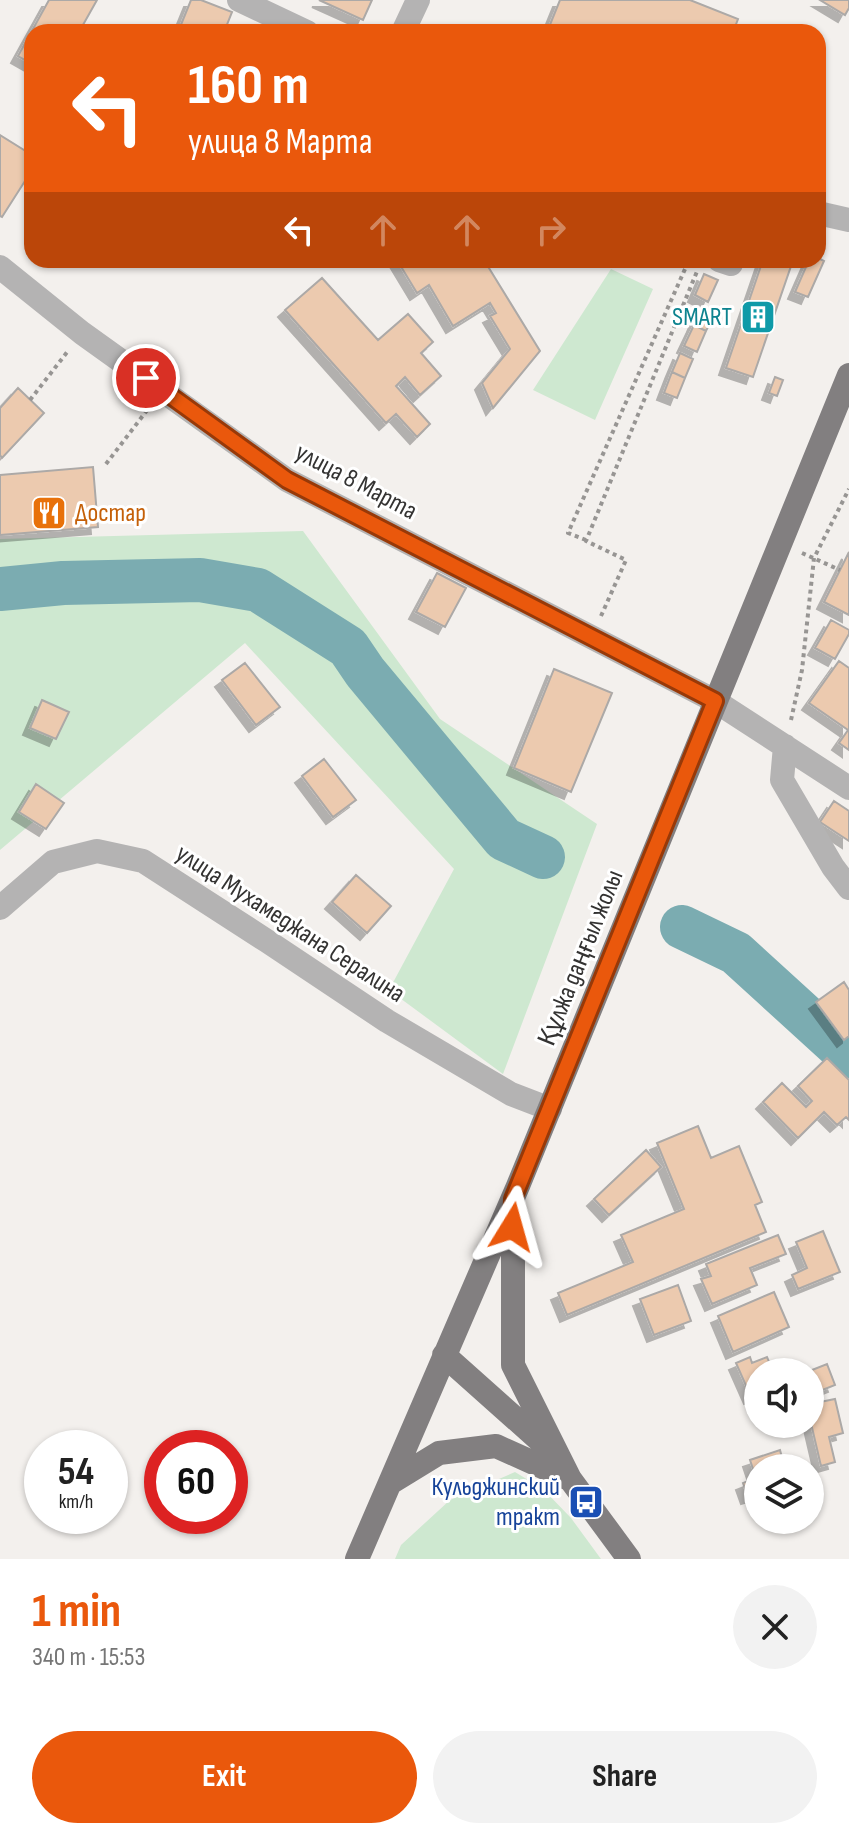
<!DOCTYPE html>
<html lang="en">
<head>
<meta charset="utf-8">
<style>
	:root { --surface:#fff; --page:#f2f2f2; --text:#222; --muted:#767676; --accent:#ea580c }
	body { margin:0; font-family:"Sofia Sans Condensed",sans-serif; background:var(--page); color:var(--text); height:100vh; display:flex; flex-direction:column; font-size:30px; white-space:nowrap }
	* { box-sizing:border-box; margin:0 }
	p { font-size:26px; color:var(--muted) }
	.icon { flex:none; width:44px; height:44px; fill:none; stroke:currentColor; stroke-width:2; stroke-linecap:round; stroke-linejoin:round }
	.map { position:relative; height:1559px; overflow:hidden }
	.panel { display:flex; flex-direction:column; background:var(--surface); flex:1 }
	.panel>* { flex:none }
	.hud { position:absolute; left:24px; top:24px; width:802px; height:244px; border-radius:24px; box-shadow:0 2px 6px #0004; background:#ea580c; color:#fff; overflow:hidden }
	.controls { position:absolute; left:744px; top:1358px; display:grid; gap:16px }
	.controls a { display:grid; place-items:center; width:80px; height:80px; border-radius:50%; background:var(--surface); box-shadow:0 2px 6px #0004; font-size:40px }
	.speed { position:absolute; left:24px; top:1430px; display:flex; gap:16px; font-size:40px; font-weight:700; text-align:center }
	.speed>* { display:grid; place-content:center; width:104px; height:104px; border-radius:50%; background:var(--surface); box-shadow:0 2px 6px #0004; line-height:1 }
	.speed small { font-size:20px; font-weight:400 }
	.speed .limit { border:12px solid #d22; background:#fff; color:#111 }
	.pin { position:absolute; display:grid; place-items:center; width:68px; height:68px; color:#fff; margin:-34px; border:4px solid #fff; border-radius:50%; box-shadow:0 2px 8px #0007 }
	.me { position:absolute; width:88px; margin:-44px; rotate:8deg; stroke-linejoin:round; filter:drop-shadow(0 0 6px #0008) }
	.turn { display:flex; align-items:center; gap:28px; height:168px; padding:0 32px; font-size:36px }
	.turn .icon { width:104px; height:104px; stroke-width:2.5 }
	.turn b { display:block; font-size:56px; line-height:68px }
	.lanes { display:flex; align-items:center; height:76px; padding:0 32px; background:#0003; justify-content:center; gap:40px; direction:ltr }
	.lanes .off { opacity:.35 }
	.round { display:grid; place-items:center; flex:none; width:84px; height:84px; border-radius:42px; background:var(--page) }
	.summary { display:flex; align-items:center; justify-content:space-between; height:136px; padding:0 32px }
	h1 { font-size:48px; font-weight:700; line-height:60px; color:var(--accent) }
	.cta { display:flex; gap:16px; margin-top:auto; padding:16px 32px }
	.cta a { flex:1; height:92px; border-radius:48px; background:var(--accent); color:#fff; font-size:32px; font-weight:700; line-height:92px; text-align:center }
	.cta a+a { background:var(--page); color:var(--text) }
	.map>svg:first-child { display:block }
	.green { fill:#cee8d0 }
	.lines { fill:none; stroke-linecap:round; stroke-linejoin:round }
	.river { stroke:#7bacb1; stroke-width:44 }
	.building { fill:#eccaaf; stroke:#aca9a7; stroke-width:2; filter:url(#shadow) }
	.path { stroke:#979593; stroke-width:4; stroke-dasharray:4 4; stroke-linecap:butt }
	.minor { stroke:#b4b3b3; stroke-width:24 }
	.major { stroke:#827f80; stroke-width:24 }
	.route-casing { stroke:#983908; stroke-width:20 }
	.route { stroke:#ea580c; stroke-width:14 }
	.labels { text-anchor:middle; dominant-baseline:central; stroke-width:6; stroke-linejoin:round; paint-order:stroke }
	.culture-label { font-size:26px; fill:#0d838f; stroke:#fff; text-anchor:end }
	.street-label { font-size:26px; fill:#343332; stroke:#fff }
	.food-label { font-size:26px; fill:#c56008; stroke:#fff; text-anchor:start }
	.transit-label { font-size:26px; fill:#164399; stroke:#fff; text-anchor:end }
</style>
</head>
<body>
<div class="map">
<svg width="849" height="1559" viewBox="0 0 849 1559">
	<defs>
		<filter id="shadow"><feDropShadow dx="-7" dy="7" stdDeviation="0" flood-color="#0004"/></filter>
	</defs>
	<rect width="100%" height="100%" fill="#f3f0ed"/>
	<path class="green" d="M611,269l42,20 -58,131 -62,-30z
		M303,531l137,188 157,105 -94,250 -114,-84 65,-121 -209,-226 -245,207v-311z
		M515,1472l28,17 28,29 30,41h-206l6,-14 49,-45z"/>
	<g class="lines">
		<path class="river" d="M0,589l63,-6 137,-3 58,10 90,57 17,25 139,167 39,18
			M682,927l54,26 113,103"/>
	</g>
	<path class="building" d="M49,0h48l-18,32h-47v32l-14,-8z
		M191,0h10l31,12 -8,20h-46z
		M319,0h53l-9,20z
		M560,0h130l48,19 -5,13h-186z
		M820,0h29v8l-4,7z
		M0,135l32,20v15l-30,47 -2,-1z
		M818,258l6,3 -16,36 -13,-5 14,-32h9z
		M397,260h87l56,91 -47,57 -11,-25 28,-34 -20,-33 6,-3 -6,-10 -37,23 -24,-41 -12,8z
		M763,260h11l17,6 -38,111 -27,-9z
		M704,274l14,6 -10,22 -13,-7z
		M322,278l56,62 30,-26 25,28 -12,11 20,23 -21,19 -15,-18 -9,9 34,38 -13,13 -21,-23 -10,9 -101,-113z
		M702,307l13,6 -9,18 -12,-6z
		M694,325l12,6 -9,21 -13,-6z
		M680,353l13,6 -8,19 -13,-6z
		M672,372l13,6 -8,20 -13,-5z
		M775,377l8,3 -6,16 -8,-3z
		M18,388l26,25 -42,45 -2,-3v-47z
		M93,467l5,60 -98,8v-60z
		M849,552v63l-25,-13z
		M437,573l29,15 -21,39 -29,-15z
		M831,620l18,10v4l-14,25 -20,-11z
		M839,661l10,7v82l-10,-7 9,-13 -39,-27z
		M245,663l35,44 -24,18 -34,-45z
		M554,669l58,24 -41,99 -57,-24z
		M42,700l27,12 -13,27 -26,-11z
		M324,759l32,41 -23,17 -31,-41z
		M36,784l28,19 -18,26 -27,-17z
		M834,801l15,10v30l-29,-19z
		M356,875l35,31 -24,27 -35,-31z
		M844,982l5,8v46l-5,4 -28,-38z
		M827,1058l22,22v40l-3,-3 -9,8 -13,-13 -26,26 -35,-36 19,-19 24,24 6,-6 -14,-15z
		M698,1126l13,32 28,-12 23,56 -7,3 11,27 -199,83 -9,-22 75,-31 -12,-27 63,-26 -27,-66z
		M646,1150l15,17 -52,48 -15,-16z
		M823,1231l17,41 -42,17 -6,-14 15,-7 -11,-26z
		M778,1235l8,19 -36,14 7,17 -45,19 -11,-25 10,-3 -5,-12z
		M678,1285l13,36 -37,14 -14,-36z
		M774,1292l15,35 -56,25 -15,-36z
		M750,1357l2,6 15,-6 6,14 9,-4 2,5h-26v22l-7,3 -15,-34z
		M827,1364l8,21 -25,10v-23h-3z
		M835,1399l8,34 -14,4 6,25 -14,4 -11,-47v-15z
		M780,1450l4,15 -6,3h-20v26l-10,3 -5,-14 13,-5 -6,-18z"/>
	<g class="lines">
		<path class="path" d="M30,400l38,-49
			M106,464l42,-55
			M586,540l-18,-7 121,-273
			M802,553l38,17
			M601,616l25,-56 -40,-19 112,-272
			M791,720l11,-50 12,-112 35,-69"/>
		<path class="minor" d="M239,0l68,32
			M403,32l15,-32
			M818,213l31,7
			M719,260l12,4 1,-4
			M0,267l82,66 205,147 428,221 134,87
			M785,746l-3,34 51,87 16,21
			M0,908l53,-46 44,-11 46,10 124,80 120,80 124,73 39,15"/>
		<path class="major" d="M513,1207v158l57,114
			M444,1355l101,90 84,114
			M390,1483l49,-30 57,-7 71,32
			M357,1559l161,-373 331,-811"/>
	</g>
	<g class="lines">
		<g class="route-casing">
			<path id="route" d="M146,378l141,102 428,221 -202,498 -1,28"/>
		</g>
		<use href="#route" class="route"/>
	</g>
	<defs>
		<g id="building-square" transform="scale(1.8)"><rect x="-9" y="-9" width="18" height="18" rx="4" fill="#0f9aa8" stroke="#fff"/><path d="M-4-6H4V6H1V3H-1V6H-4ZM-2.5-4.3h1.7v1.8h-1.7ZM.8-4.3h1.7v1.8H.8ZM-2.5-1h1.7V.8h-1.7ZM.8-1h1.7V.8H.8Z" fill="#fff"/></g>
		<g id="restaurant-square" transform="scale(1.8)"><rect x="-9" y="-9" width="18" height="18" rx="4" fill="#e8710a" stroke="#fff"/><path d="M-5-6h1v4h1v-4h1v4h1v-4h1v5L-1.5 .5V6h-2V.5L-5-1ZM5-6V6H3V1.5H1.5Q1.5-4 5-6Z" fill="#fff"/></g>
		<g id="bus-square" transform="scale(1.8)"><rect x="-9" y="-9" width="18" height="18" rx="4" fill="#1a4fb4" stroke="#fff"/><path d="M-5-6H5V4H4V6H2V4H-2V6H-4V4H-5ZM-3.5-4V0h7V-4ZM-3.5 1.2v1.5H-2V1.2ZM2 1.2v1.5H3.5V1.2Z" fill="#fff"/></g>
	</defs>
	<g fill-rule="evenodd">
		<use href="#building-square" x="758" y="317"/>
		<use href="#restaurant-square" x="49" y="513"/>
		<use href="#bus-square" x="586" y="1502"/>
	</g>
	<g class="labels">
		<g class="culture-label">
			<text x="732" y="317">SMART</text>
		</g>
		<g class="street-label">
			<text transform="translate(356 482) rotate(28)">улица 8 Марта</text>
			<text transform="translate(290 924) rotate(33)">улица Мухамеджана Сералина</text>
			<text transform="translate(581 958) rotate(-68)">Құлжа даңғыл жолы</text>
		</g>
		<g class="food-label">
			<text x="75" y="513">Достар</text>
		</g>
		<g class="transit-label">
			<text x="560" y="1487">Кульджинский<tspan x="560" dy="30">тракт</tspan></text>
		</g>
	</g>
</svg>
<div class="controls">
<a><svg class="icon" aria-label="sound" viewBox="0 0 24 24"><path d="M4 9h4l5-4v14l-5-4H4zM17 9q2 3 0 6"/></svg></a>
<a><svg class="icon" aria-label="layers" viewBox="0 0 24 24"><path d="M12 4l9 5-9 5-9-5zM3 14l9 5 9-5"/></svg></a>
</div>
<div class="speed"><div>54<small>km/h</small></div><div class="limit">60</div></div>
<div class="pin" style="left:146px;top:378px;background:#d93025"><svg class="icon" aria-label="arrive" viewBox="0 0 24 24"><path d="M6 21V4h12l-3 4 3 4H6"/></svg></div>
<svg class="me" style="left:512px;top:1227px" viewBox="-20 -20 40 40"><path d="M0-17L14 15 0 8-14 15z" fill="#ea580c" stroke="#fff" stroke-width="4"/></svg>
<div class="hud">
<div class="turn"><svg class="icon" aria-label="left" viewBox="0 0 24 24"><path d="M17 20v-9H6M10 6l-5 5 5 5"/></svg><div><b>160 m</b>улица 8 Марта</div></div>
<div class="lanes"><svg class="icon" aria-label="left" viewBox="0 0 24 24"><path d="M17 20v-9H6M10 6l-5 5 5 5"/></svg><svg class="icon off" aria-label="ahead" viewBox="0 0 24 24"><path d="M12 20V5M6 11l6-6 6 6"/></svg><svg class="icon off" aria-label="ahead" viewBox="0 0 24 24"><path d="M12 20V5M6 11l6-6 6 6"/></svg><svg class="icon off" aria-label="right" viewBox="0 0 24 24"><path d="M7 20v-9h11M14 6l5 5-5 5"/></svg></div>
</div>
</div>
<section class="panel">
<div class="summary"><div><h1>1 min</h1><p>340 m · 15:53</p></div><a class="round"><svg class="icon" aria-label="close" viewBox="0 0 24 24"><path d="M6 6l12 12M18 6L6 18"/></svg></a></div>
<div class="cta"><a>Exit</a><a>Share</a></div>
</section>
</body>
</html>
